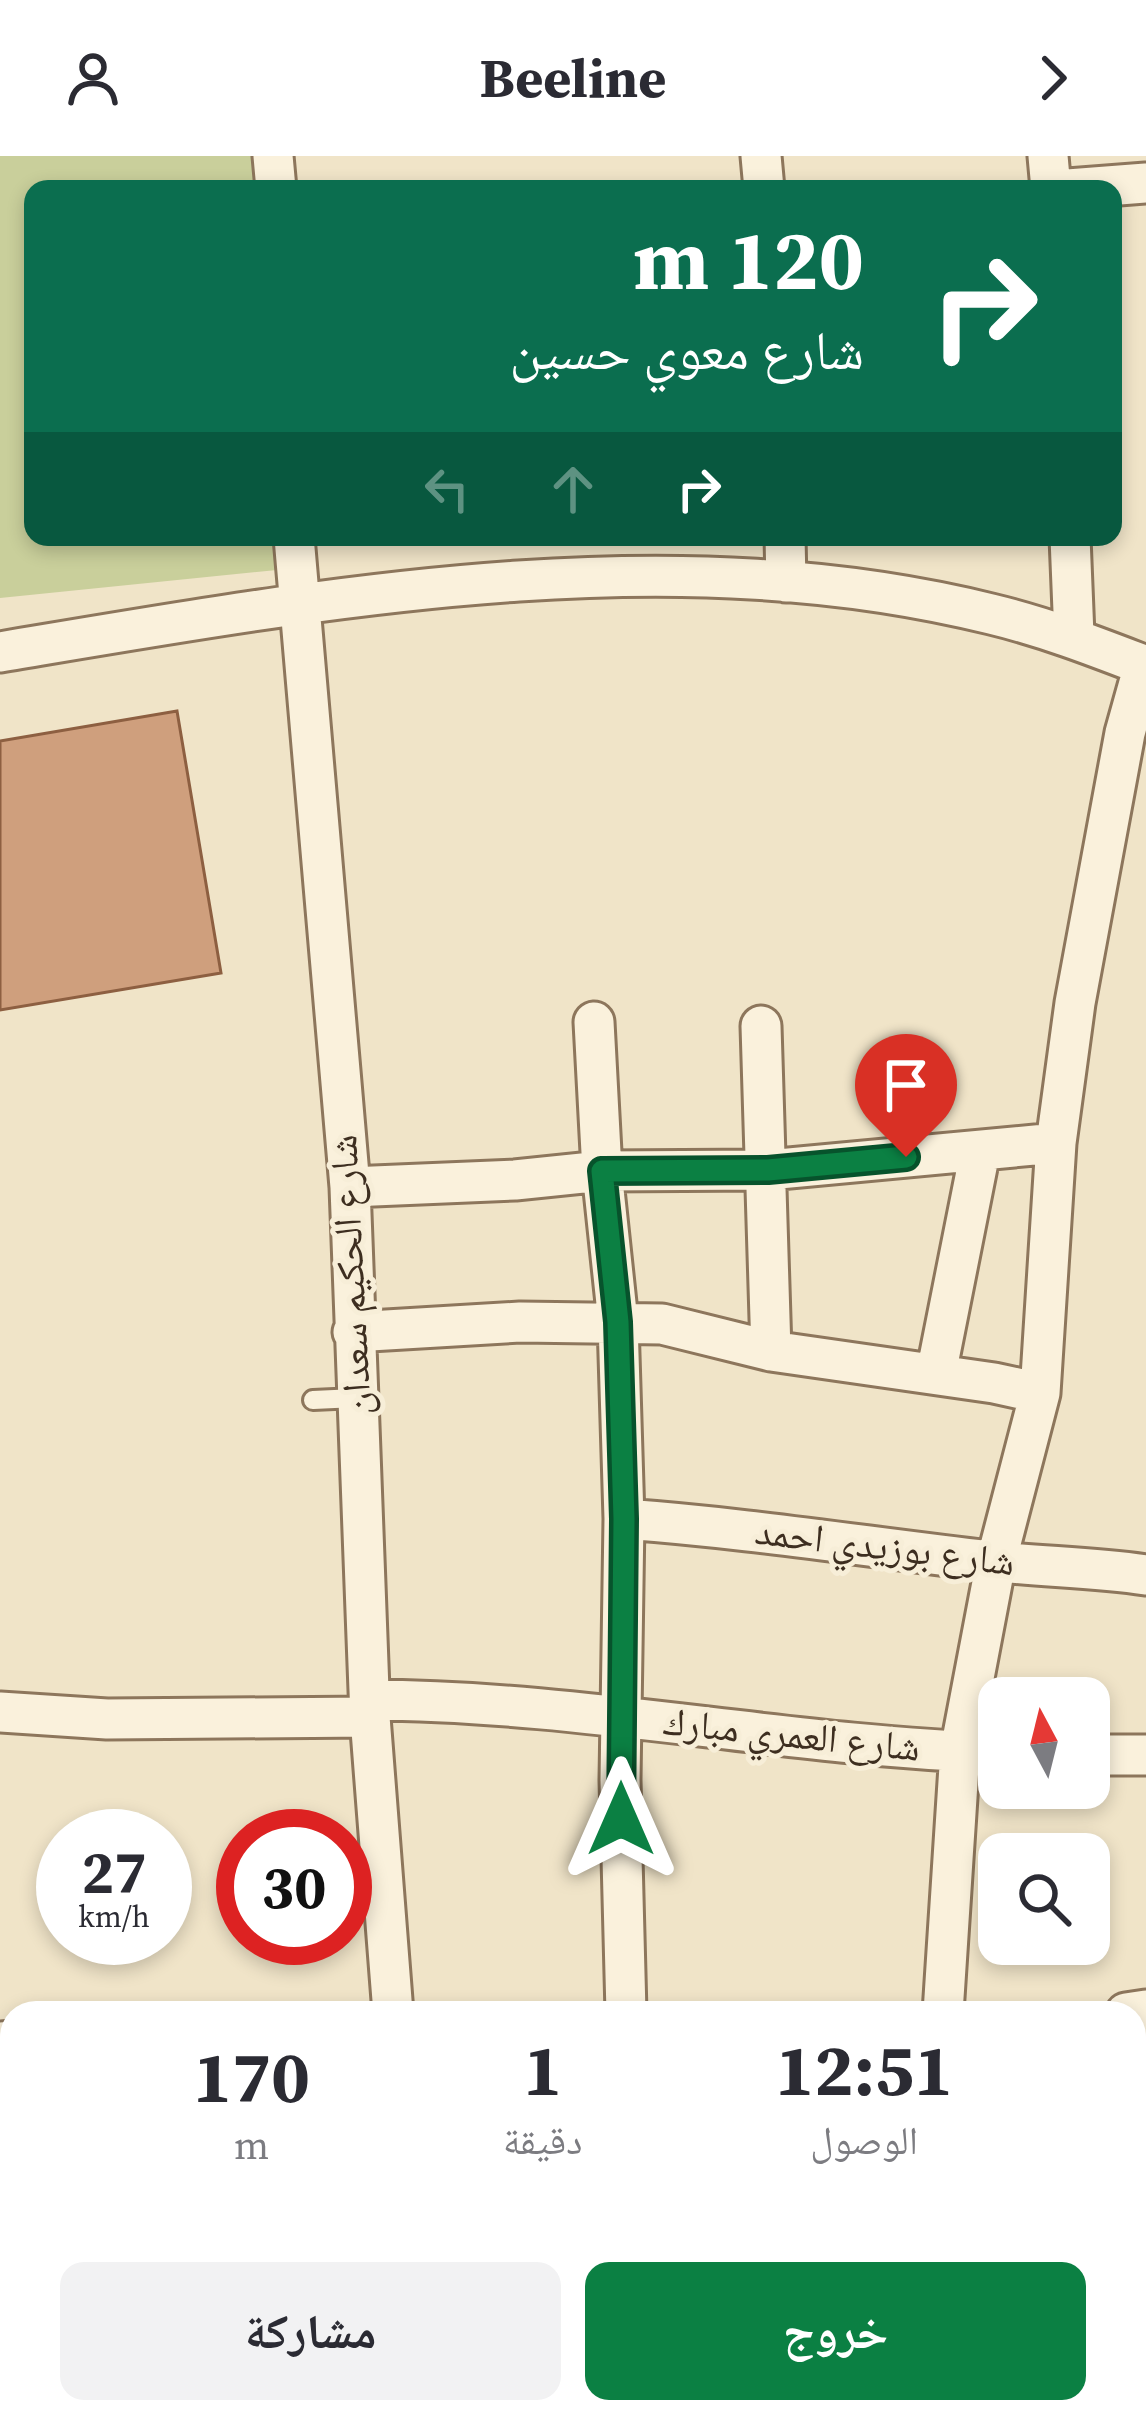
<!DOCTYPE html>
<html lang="ar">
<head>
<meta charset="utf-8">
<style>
	:root { --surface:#fff; --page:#f2f2f3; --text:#2b2b33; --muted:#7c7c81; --accent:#0b8043 }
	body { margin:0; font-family:"Source Serif 4","Noto Naskh Arabic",serif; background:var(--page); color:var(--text); direction:rtl; height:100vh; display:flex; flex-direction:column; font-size:45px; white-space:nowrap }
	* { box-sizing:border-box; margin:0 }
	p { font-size:39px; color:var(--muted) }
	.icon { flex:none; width:66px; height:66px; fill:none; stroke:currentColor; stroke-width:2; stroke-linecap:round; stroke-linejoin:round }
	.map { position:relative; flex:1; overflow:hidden; direction:ltr }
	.drawer { position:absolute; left:0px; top:1845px; width:1146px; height:423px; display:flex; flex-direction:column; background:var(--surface); border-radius:36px 36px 0 0; box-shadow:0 6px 18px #0003; direction:rtl }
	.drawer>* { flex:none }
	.guide { position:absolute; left:24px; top:24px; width:1098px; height:366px; border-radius:24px; box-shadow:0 6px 18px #0003; direction:rtl; background:#0b6e4f; color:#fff; overflow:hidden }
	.needle { width:78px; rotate:353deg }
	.fabs { position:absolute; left:978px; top:1521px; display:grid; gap:24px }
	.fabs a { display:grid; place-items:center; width:132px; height:132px; border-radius:24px; background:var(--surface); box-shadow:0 6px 18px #0003; font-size:60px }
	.speed { position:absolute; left:36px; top:1653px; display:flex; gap:24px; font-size:60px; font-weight:700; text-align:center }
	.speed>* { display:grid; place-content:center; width:156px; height:156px; border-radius:50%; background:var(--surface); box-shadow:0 6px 18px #0003; line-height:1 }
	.speed small { font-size:30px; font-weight:400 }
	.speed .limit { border:18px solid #d22; background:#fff; color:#111 }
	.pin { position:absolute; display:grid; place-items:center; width:102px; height:102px; color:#fff; margin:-123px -51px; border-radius:50% 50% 50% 0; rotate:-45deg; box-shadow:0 0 12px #0007 }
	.pin .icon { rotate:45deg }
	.me { position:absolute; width:132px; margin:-66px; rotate:0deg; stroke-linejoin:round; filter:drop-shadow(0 0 9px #0008) }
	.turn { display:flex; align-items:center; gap:42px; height:252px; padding:0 60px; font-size:54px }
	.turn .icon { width:156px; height:156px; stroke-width:2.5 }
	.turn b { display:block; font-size:84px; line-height:102px }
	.lanes { display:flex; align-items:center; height:114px; padding:0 60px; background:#0003; justify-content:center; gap:60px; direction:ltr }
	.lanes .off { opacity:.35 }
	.eta { display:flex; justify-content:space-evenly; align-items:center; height:204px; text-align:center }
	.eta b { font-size:72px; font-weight:700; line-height:84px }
	.button { display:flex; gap:24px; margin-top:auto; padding:24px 60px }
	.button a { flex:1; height:138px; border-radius:24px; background:var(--accent); color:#fff; font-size:48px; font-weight:700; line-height:138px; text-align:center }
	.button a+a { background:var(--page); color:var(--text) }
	header { display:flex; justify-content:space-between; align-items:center; height:156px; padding:0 60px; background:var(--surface); font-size:54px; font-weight:700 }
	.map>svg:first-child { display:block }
	.green { fill:#c9cf9b }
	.building { fill:#cf9f7d; stroke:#8d5f41; stroke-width:3 }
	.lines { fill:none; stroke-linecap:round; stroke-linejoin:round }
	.lane-casing { stroke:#8d765c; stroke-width:24 }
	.street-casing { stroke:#8d765c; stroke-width:45 }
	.lane { stroke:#faf1dc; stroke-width:18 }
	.street { stroke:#faf1dc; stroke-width:39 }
	.route-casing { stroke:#07532c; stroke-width:30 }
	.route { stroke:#0b8043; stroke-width:21 }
	.labels { text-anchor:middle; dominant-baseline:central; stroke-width:10; stroke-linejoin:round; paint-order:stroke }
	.street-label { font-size:39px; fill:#3d2e20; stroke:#f7eed8 }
</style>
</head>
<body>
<header><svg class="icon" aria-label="forward" viewBox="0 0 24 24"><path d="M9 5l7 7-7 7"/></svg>Beeline<svg class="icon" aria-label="person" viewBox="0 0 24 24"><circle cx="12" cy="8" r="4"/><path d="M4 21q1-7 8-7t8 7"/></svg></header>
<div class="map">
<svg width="1146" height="2267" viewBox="0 0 1146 2267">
	<rect width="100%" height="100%" fill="#f0e4c8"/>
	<path class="green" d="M0,0h253l2,33h-222v348h242l2,33 -277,28z"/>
	<path class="building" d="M177,555l44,262 -221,37v-269z"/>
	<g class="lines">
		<g class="lane-casing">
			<path id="lane" d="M313,1244l43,-2"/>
		</g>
		<g class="street-casing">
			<path id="street" d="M273,0l3,33
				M761,0l3,33
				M1048,0l3,33
				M1068,33l78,-6
				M294,381l56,650 20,530 23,296
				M785,381l1,45
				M1070,381l4,99
				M0,496c324,-54 666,-118 991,-38 54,13 103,32 155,52
				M594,866l8,149 16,151 6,197 -4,261 6,233
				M761,870l10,325
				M350,1031l165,-7 87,-9 166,-1 288,-27
				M353,1176l167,-10 142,2 109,27 223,32 46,10
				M936,1218l44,-222
				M624,1363c123,9 244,28 366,42 52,6 104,6 156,14
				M370,1544c211,1 418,46 629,53
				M0,1556l107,7 263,-2
				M1089,1599h57
				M943,1857l17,-262 36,-189 44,-169 16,-250 19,-140 50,-270 19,-68
				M1126,1857l20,-3
				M0,1886l12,-1
				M1134,1925l12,-42
				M1134,1970l12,4
				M1134,2107l12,7
				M0,2145h12
				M421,2256l2,11
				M850,2256v11"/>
		</g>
		<use href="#lane" class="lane"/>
		<use href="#street" class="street"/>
	</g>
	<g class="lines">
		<g class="route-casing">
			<path id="route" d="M621,1663l3,-300 -6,-197 -16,-151 166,-1 138,-13"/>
		</g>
		<use href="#route" class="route"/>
	</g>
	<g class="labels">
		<g class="street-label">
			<text transform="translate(350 1119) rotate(-93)">شارع الحكيم سعدان</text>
			<text transform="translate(885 1390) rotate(7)">شارع بوزيدي احمد</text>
			<text transform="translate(792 1578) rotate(6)">شارع العمري مبارك</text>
		</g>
	</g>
</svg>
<div class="fabs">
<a><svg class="needle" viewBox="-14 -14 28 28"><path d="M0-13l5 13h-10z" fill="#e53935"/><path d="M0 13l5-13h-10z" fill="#7c7c81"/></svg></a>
<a><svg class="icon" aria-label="search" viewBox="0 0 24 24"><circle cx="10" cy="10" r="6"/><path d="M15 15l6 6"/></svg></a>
</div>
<div class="speed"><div>27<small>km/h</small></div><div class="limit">30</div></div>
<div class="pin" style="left:906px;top:1001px;background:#d93025"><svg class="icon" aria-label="arrive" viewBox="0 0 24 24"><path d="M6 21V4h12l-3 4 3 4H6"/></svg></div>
<svg class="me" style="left:621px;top:1663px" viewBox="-20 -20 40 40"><path d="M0-17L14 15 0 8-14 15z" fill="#0b8043" stroke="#fff" stroke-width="4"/></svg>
<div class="guide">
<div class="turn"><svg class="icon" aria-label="right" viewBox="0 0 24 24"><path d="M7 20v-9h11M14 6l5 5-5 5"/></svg><div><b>120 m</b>شارع معوي حسين</div></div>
<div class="lanes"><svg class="icon off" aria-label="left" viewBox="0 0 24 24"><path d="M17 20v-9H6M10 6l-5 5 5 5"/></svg><svg class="icon off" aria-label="ahead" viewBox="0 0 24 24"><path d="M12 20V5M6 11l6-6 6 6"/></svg><svg class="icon" aria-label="right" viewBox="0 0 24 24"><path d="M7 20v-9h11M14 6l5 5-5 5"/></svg></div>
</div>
<section class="drawer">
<div class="eta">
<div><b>12:51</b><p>الوصول</p></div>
<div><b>1</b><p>دقيقة</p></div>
<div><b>170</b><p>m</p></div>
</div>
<div class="button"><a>خروج</a><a>مشاركة</a></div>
</section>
</div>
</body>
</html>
